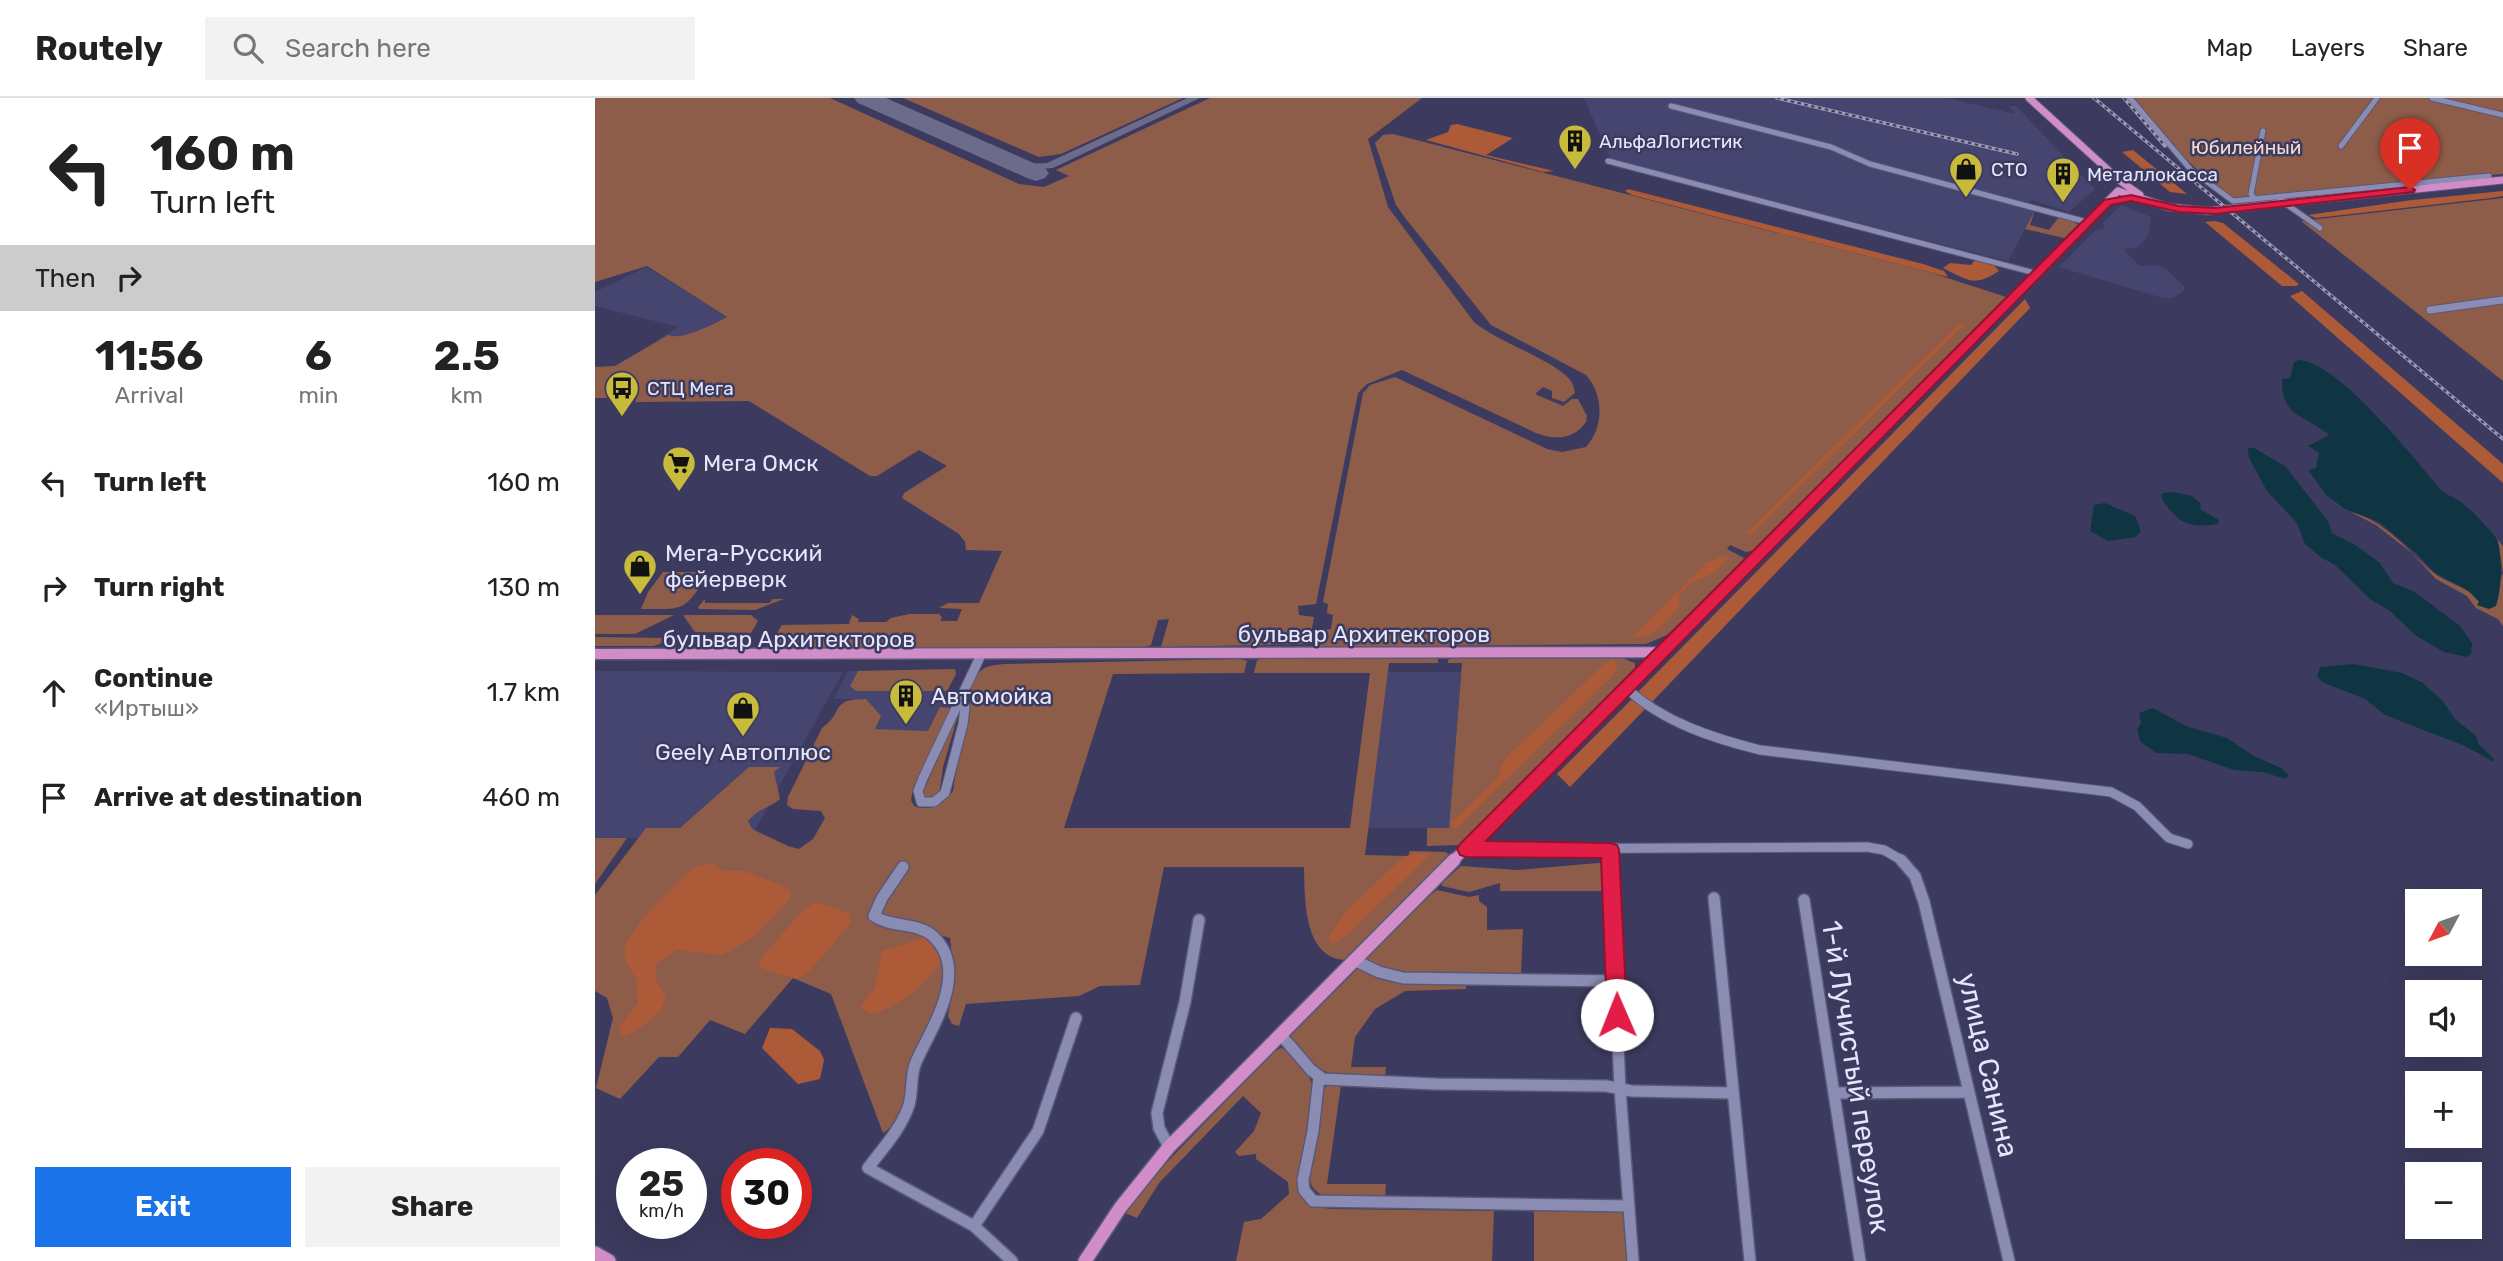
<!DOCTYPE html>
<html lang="en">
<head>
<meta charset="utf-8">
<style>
	:root { --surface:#fff; --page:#f2f2f2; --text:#222; --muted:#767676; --line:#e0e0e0; --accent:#1a73e8 }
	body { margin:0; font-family:Rubik,sans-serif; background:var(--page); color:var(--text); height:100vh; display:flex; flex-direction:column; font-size:26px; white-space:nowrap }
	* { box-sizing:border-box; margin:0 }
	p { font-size:23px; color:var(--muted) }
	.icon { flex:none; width:38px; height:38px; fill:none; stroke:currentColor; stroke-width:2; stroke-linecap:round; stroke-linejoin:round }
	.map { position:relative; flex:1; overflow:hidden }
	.sheet { display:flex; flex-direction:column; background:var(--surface); width:595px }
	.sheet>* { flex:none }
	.hud { background:#fff; color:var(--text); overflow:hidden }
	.needle { width:46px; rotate:229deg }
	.fabs { position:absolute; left:1810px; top:791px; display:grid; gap:14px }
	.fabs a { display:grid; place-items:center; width:77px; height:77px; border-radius:0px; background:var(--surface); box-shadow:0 7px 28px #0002; font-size:35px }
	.speed { position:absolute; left:21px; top:1050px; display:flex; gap:14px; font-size:35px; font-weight:700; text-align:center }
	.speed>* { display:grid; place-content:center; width:91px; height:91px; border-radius:50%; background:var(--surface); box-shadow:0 7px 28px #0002; line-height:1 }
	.speed small { font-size:18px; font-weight:400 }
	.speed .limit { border:10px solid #d22; background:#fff; color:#111 }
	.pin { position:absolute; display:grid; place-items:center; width:60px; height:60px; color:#fff; margin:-72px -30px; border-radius:50% 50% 50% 0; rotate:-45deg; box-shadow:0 0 7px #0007 }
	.pin .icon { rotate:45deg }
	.me { position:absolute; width:77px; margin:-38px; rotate:359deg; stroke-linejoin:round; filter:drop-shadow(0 0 5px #0008) }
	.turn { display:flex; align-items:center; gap:24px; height:147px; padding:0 35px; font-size:32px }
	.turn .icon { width:91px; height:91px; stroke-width:2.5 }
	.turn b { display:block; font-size:49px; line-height:60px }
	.then { display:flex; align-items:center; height:66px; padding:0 35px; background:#0003; gap:14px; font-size:26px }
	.eta { display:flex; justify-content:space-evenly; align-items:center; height:119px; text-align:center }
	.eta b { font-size:42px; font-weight:700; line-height:49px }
	.action { display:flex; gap:14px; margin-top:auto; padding:14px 35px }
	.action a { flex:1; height:80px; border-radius:0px; background:var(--accent); color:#fff; font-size:28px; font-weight:700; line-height:80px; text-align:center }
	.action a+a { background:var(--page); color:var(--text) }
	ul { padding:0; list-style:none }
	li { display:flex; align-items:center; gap:21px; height:105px; padding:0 35px }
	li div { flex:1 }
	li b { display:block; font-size:26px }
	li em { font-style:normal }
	header { display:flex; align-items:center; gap:42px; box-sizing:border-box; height:98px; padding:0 35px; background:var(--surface); border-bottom:2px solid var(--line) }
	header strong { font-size:33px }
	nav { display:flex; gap:38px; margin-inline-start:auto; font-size:24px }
	.search { width:490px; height:63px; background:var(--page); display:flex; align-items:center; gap:18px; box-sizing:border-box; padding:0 24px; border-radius:0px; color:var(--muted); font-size:26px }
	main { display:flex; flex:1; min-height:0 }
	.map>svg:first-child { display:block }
	.built { fill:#45456f }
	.green { fill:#8e5d49 }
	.forest { fill:#ac5a37 }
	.water { fill:#103542 }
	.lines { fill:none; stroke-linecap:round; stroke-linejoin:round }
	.taxiway { fill:#6c6b8b; fill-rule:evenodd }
	.runway { fill:#6c6b8b; fill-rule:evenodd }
	.minor-far3-casing { stroke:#595977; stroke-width:7 }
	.minor-far2-casing { stroke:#595977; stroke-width:9 }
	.minor-far1-casing { stroke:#595977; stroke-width:11 }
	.minor-casing { stroke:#595977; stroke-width:14 }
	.major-far3-casing { stroke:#595977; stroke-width:9 }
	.major-far2-casing { stroke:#595977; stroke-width:10 }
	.major-far1-casing { stroke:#595977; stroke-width:13 }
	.major-casing { stroke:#595977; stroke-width:16 }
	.minor-far3 { stroke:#8a8cb4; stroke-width:5 }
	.minor-far2 { stroke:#8a8cb4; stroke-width:7 }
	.minor-far1 { stroke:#8a8cb4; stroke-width:9 }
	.minor { stroke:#8a8cb4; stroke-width:11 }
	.major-far3 { stroke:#d08dc7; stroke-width:7 }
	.major-far2 { stroke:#d08dc7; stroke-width:9 }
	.major-far1 { stroke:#d08dc7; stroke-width:10 }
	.major { stroke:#d08dc7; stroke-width:13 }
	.rail-casing { stroke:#9b9bb7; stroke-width:3.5 }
	.rail { stroke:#3c3b5f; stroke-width:2; stroke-dasharray:3.5; stroke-linecap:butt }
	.route { fill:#e11d48; stroke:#92132f; stroke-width:2 }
	.labels { text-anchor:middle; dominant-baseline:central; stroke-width:5; stroke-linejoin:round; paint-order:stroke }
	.far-poi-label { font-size:19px; fill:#e4e6fc; stroke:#3c3b5f; text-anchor:start }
	.far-park-label { font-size:19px; fill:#f3dbd1; stroke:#3c3b5f }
	.poi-label { font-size:23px; fill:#e4e6fc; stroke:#3c3b5f; text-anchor:start }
	.street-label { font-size:23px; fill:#e4e6fc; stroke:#3c3b5f }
	.near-street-label { font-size:28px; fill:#e4e6fc; stroke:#3c3b5f }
</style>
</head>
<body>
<header>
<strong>Routely</strong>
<div class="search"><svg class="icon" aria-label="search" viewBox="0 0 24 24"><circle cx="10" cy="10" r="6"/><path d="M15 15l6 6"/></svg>Search here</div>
<nav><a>Map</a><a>Layers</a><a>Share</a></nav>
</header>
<main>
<section class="sheet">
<div class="hud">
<div class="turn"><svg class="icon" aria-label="left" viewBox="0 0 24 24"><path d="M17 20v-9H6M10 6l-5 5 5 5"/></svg><div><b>160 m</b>Turn left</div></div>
<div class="then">Then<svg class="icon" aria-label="right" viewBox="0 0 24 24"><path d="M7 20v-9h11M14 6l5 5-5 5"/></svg></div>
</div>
<div class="eta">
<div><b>11:56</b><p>Arrival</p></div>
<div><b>6</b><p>min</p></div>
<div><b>2.5</b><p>km</p></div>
</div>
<ul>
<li><svg class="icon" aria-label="left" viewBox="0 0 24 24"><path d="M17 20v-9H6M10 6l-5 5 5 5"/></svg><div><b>Turn left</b></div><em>160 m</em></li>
<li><svg class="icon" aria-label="right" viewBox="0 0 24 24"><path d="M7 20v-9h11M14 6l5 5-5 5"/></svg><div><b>Turn right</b></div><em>130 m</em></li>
<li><svg class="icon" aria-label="ahead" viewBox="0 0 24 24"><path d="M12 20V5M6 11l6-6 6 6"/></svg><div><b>Continue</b><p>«Иртыш»</p></div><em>1.7 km</em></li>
<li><svg class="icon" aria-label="arrive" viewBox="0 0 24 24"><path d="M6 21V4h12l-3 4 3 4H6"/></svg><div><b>Arrive at destination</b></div><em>460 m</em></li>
</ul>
<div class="action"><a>Exit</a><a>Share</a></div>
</section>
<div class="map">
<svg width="1908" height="1163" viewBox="0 0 1908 1163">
	<rect width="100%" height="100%" fill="#3c3b5f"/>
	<path class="built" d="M989,0h363l68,16 -6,-8h7l79,83 -26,23 -37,-12 -6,5 10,3 -28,53 -397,-101z
		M1526,107l30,12 -3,19 -10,11 -13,2 1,3 14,14 16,-1 9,3 20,19 -1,4 -11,7h-10l-104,-31 37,-37 8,-1 -1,-6z
		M51,169l65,40 15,10 -53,29 -15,-6 20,-13 -83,-21v-14z
		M360,571l1,5 -8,16 11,1 -8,17h-11l-12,23 -54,-2 -8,-30h-32l13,-28z
		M0,573l248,1 -92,165 -156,1z
		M793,574h73l-12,156h-81z"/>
	<path class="green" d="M0,0h235l189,86 25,3 25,-11 -13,-6 154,-72h212l-54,41 20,68 86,115c21,19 88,41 98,61 2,3 2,7 3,10l-11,9 -12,-4v-7l-9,-4 -8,7 28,12 9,-7h6l9,17 -1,6c-12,18 -32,18 -50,11l-134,-63 -35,14 -9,9 -42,211 -18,2 1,9 15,2 -5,27 -148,3 8,-28 -11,1 -7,25 -10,3 -374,1 15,-24 67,-1 3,-9 7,4 -1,3h28l5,-4 18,-4h30l3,3 -2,4h17l5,-12 -23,-1 9,-5h31l23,-52 -36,-1 -1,-8 -6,-8 -57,-36 2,-5 43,-27 -28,-16 -42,26h-7l-121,-75 -114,1 2,-4h-42v-31l20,-1 53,-31c14,6 46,-11 59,-18l-80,-51 -52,16z
		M308,0h280l-122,56 -22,3z
		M1539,0h369v76l-275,24 -53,-49 -1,-5 -15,-13z
		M798,36l536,138 77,25 -251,253 -9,2 -16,-7 -3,4 17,9 -2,6 -75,71 -21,9 -327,3 3,-17 9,-1 2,-14 -6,-2 1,-9 -5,-2 40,-209 7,-8 25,-8 152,72 15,3 24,-5c18,-20 18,-52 0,-72l-95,-50 -85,-106 -10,-14 -21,-62 8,-8z
		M1908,100v183l-202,-160z
		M1440,112l-5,15 19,5 10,-13 13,3 6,5 -14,13 -39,-9z
		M1756,414c36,10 56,38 83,61 15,12 35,13 46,30l-2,2 11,4 14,-36 -5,-33 5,6v80l-5,-7 -22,-11 -9,-12 -31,-17 -24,-26 -36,-28z
		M68,474h41l-1,3h5c-25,37 -23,34 -67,34l7,-17z
		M110,501v4h64l4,-4h11l-29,11 -56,-1 -1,-2z
		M0,517h79l-39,19h-40z
		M88,517h68l7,6 -7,12 -56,-1z
		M0,539l70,1 -5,6 -7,2h-58z
		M977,558l50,2 13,5v9l-169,169 -8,4 -31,1v-18h22l13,-165h-14v-3l10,-3z
		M668,560h175v5h-49l-24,192 43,1 2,-5 36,1 4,4 -103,104c-44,0 -42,-62 -43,-93h-140l-24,118 -40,1 -21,10 -113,8 -7,22 -7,-2 -4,-8 6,-42 -4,-36 -7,-2 -9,7 10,24 -1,18c-8,26 -38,140 -60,148l-52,-139 -38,-16 -48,56 -35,-14 -32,37h-19l-39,42 -24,-11 17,-70 -6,-20 -12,-7v-96l51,-67h34l69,-61h31l-6,5 6,27c-12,10 -20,8 -32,22l4,8 36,17 11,3 14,-10 12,-21 -4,-7 -28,-2 -6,-4 1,-8 34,-69c23,-16 7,-29 44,-29l15,17 -6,13 53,2 12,-24 11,1 -38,80 -2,12 3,6c17,6 29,-1 39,-15 3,-25 11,-47 16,-71 3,-16 -2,-34 10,-48 7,-7 17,-7 26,-8l235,-5 7,2 -3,12 -131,1 -49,154h286l20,-155h-116l3,-13z
		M360,571l1,5 -9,17h-91l-6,-5 8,-15z
		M364,614l-16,55 -4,29 -7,4 -8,-2 -2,-4z
		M0,740h32l-32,46z
		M1014,764l1,29h-110v-8l-31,9 -27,-6v-3l19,-17 56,4z
		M842,792l32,7 10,-2v6l8,6v23l36,-1 -2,45h-120l-35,-12 1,-4 59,-60z
		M764,869l27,13 80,2v7l-61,2 -30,18 -20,28 -4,30h35l-1,10c-35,0 -57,5 -82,-23 -6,-7 -10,-11 -12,-19z
		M686,950c13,4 31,27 32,42 1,28 -9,74 -12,104l9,12 21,3 163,2 -2,50h-256l8,-39 17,-3 28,-25 -1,-12 -32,-23v-5l-17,2 -4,-4 19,-21 7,-18 -18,-17 -84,87 -22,35 -12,-5 25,-33 123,-128z
		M735,986l11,1 -14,99h59l-1,14c-22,0 -68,9 -75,-17l11,-91z
		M939,1111l88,1 6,51h-94z"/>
	<path class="forest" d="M862,26l56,14 -27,17 68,16 -11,1 -117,-32 22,-8 3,-7z
		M1538,52l54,44 -17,-2 -48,-40z
		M1033,91l295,75 21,7 4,6 -316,-82 -7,-4z
		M1908,93v5l-12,2 -175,20 -8,-3 104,-15z
		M1619,123l9,2 76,61 -3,2h-14l-77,-64z
		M1380,162l16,2 8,9c-25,16 -30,10 -56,-3l7,-5 21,2z
		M1707,193l201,173v19l-213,-187z
		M1430,201l5,9 -380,396 -13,-11z
		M1365,225l5,1 -214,211 -5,-2z
		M1128,458l5,2 -12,14 -26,11 -11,13v12c-12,11 -28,34 -46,28l73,-73z
		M1018,562l5,7 -6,9 -156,153 -6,-5 49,-47 1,-10 7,-10 98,-94z
		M1037,601l13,10 -75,78 -13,-13z
		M819,755l17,1 -81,78 -17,13 -5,-7 16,-25 58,-55z
		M117,765l12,8h20l42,16 5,5 -1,7 -37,38 -30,18 -46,-5 -20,13 -2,15 11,19c-3,17 -24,31 -40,39l-7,-3 1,-7 18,-23 -1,-23 -12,-20v-16l18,-26 50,-50z
		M220,804l34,11 2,10 -43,50 -12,6 -33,-10 -5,-7 43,-50z
		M331,839l16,24c-20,26 -38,42 -69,53l-13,-7 15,-19 7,-38c16,-2 29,-9 44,-13z
		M175,930l22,1 28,22 4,9 -4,19 -22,5 -36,-36z"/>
	<path class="water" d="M1704,262c38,1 116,99 141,129 5,6 12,7 18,11 8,4 33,30 38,38 7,15 6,52 0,68l-7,3 -12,-4 2,-3 -10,-11 -34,-18 -18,-19 -38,-32 -34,-13 -19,-14 -18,-25 8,-2 3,-15 -11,-7 21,-11c-24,-21 -48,-17 -47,-56l8,-1 4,-16z
		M1653,350h6l31,18 43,55 4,12 25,13 23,17 13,20 22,9 45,34 12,17 -1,11 -4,3 -23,-5 -28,-16 -26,-25 -20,-12 -35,-34 -13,-7 -17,-14 -8,-21 -30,-32 -18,-33z
		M1578,394l19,4 9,8 -1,5 19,11 -1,4c-30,5 -41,-1 -57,-27l2,-4z
		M1510,405l30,13 6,15 -5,6 -28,4 -18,-10 4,-26z
		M1759,566l48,9 21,10 20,18 12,18 21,17 2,7 16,16v3l-29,-16 -80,-31 -20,-16 -43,-17 -5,-6 3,-9z
		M1558,610l33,18 41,12 27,18 27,12 8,7 -4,4 -22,-7 -29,-2 -46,-16 -32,-1 -16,-12 -3,-12 4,-6 -2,-10z"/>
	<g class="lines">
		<path class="taxiway" d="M592,0h13l-147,70 -30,2 -5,-3 5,-3 24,-1z"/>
		<path class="runway" d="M259,0h32l159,70 4,5 -4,5 -9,3 -9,-3 -169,-75z"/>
		<g class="minor-far3-casing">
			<path id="minor-far3" d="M1535,0l61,72 42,31 256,-25
				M1837,0l71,17
				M1076,8l160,41 39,17 217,58
				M1746,48l36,-48
				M1013,63l427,112
				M1659,100l-3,-4 12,-63
				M1684,101l41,29"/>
		</g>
		<g class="minor-far2-casing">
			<path id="minor-far2" d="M1835,212l73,-10"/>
		</g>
		<g class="minor-far1-casing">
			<path id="minor-far1" d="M1031,590c37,34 86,50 134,62l351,42 26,14 32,32 19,6
				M366,600l4,9 -2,17 -18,69 -11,9h-13l-3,-11 5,-13 57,-121
				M871,751l401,-2 17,3 19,11
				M1015,752v11"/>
		</g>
		<g class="minor-casing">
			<path id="minor" d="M1015,762l10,229 13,172
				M1306,762l14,16 9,26 85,359
				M308,769l-21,31 -8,18c18,12 45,6 60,21 36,36 -3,91 -18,125 -6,14 -3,29 -7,43 -8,24 -26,43 -41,63l106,58 38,35
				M1119,800l36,363
				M1209,802l56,361
				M761,863l23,11 24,6 213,3
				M686,937l30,35 12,9 113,5 170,2 26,5 101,2
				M724,979l-6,54 -10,49 1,10 9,11 316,5
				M1239,995l135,-1
				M574,1049l-10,-19 -2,-15 28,-111 14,-82
				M379,1128l64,-95 38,-113"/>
		</g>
		<g class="major-far3-casing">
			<path id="major-far3" d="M1434,0l90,82 21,15
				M1523,93l50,16 40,4 295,-31
				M1419,198l104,-105"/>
		</g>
		<g class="major-far2-casing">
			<path id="major-far2" d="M1171,447l250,-251"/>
		</g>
		<g class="major-far1-casing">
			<path id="major-far1" d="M0,556l1066,-2
				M858,763l315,-317"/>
		</g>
		<g class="major-casing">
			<path id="major" d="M0,1155l14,8
				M490,1163l35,-53 49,-61 285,-287"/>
		</g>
		<use href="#minor-far3" class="minor-far3"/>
		<use href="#minor-far2" class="minor-far2"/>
		<use href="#minor-far1" class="minor-far1"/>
		<use href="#minor" class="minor"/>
		<use href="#major-far3" class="major-far3"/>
		<use href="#major-far2" class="major-far2"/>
		<use href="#major-far1" class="major-far1"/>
		<use href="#major" class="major"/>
		<g class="rail-casing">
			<path id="rail" d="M1182,0l240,56
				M1499,0l409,341
				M1529,0l41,48"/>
		</g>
		<use href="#rail" class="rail"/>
	</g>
	<path class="route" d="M1815,89l5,3 -1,2 -199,22 -36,-2 -48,-11 -20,4 -625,636 124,2 7,2 2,5 8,165 -3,7 -7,2 -7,-2 -3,-7 -6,-157 -135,-1 -6,-2 -3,-6 3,-5 644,-644 27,-5 48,11 36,2z"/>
	<defs>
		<g id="building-pin" transform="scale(1.75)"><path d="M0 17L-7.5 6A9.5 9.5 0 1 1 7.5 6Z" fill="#c8bb3b" stroke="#3c3b5f"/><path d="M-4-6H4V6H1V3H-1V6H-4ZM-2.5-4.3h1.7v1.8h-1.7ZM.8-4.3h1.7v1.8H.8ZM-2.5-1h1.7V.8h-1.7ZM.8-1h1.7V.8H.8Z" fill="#111"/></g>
		<g id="shop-pin" transform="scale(1.75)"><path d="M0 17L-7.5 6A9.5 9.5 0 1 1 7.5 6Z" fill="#c8bb3b" stroke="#3c3b5f"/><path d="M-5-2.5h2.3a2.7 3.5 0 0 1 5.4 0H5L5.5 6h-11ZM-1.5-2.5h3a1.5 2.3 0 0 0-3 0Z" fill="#111"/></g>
		<g id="bus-pin" transform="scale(1.75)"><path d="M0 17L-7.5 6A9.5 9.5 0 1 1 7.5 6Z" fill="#c8bb3b" stroke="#3c3b5f"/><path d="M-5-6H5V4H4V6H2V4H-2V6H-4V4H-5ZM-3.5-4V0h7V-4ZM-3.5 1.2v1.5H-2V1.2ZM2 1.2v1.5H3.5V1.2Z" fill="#111"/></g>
		<g id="supermarket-pin" transform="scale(1.75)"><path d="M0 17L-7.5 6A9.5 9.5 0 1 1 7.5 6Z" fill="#c8bb3b" stroke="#3c3b5f"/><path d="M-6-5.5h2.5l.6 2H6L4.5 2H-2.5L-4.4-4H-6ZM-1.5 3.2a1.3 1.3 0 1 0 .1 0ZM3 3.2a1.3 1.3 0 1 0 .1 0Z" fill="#111"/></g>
	</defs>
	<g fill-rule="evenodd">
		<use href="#building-pin" x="980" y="43"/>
		<use href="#shop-pin" x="1371" y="71"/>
		<use href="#building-pin" x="1468" y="76"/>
		<use href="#bus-pin" x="27" y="290"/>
		<use href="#supermarket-pin" x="84" y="365"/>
		<use href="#shop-pin" x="45" y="468"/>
		<use href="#building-pin" x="311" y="598"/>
		<use href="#shop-pin" x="148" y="610"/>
	</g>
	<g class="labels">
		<g class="far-poi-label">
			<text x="1004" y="43">АльфаЛогистик</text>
			<text x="1396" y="71">СТО</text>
			<text x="1492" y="76">Металлокасса</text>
			<text x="52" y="290">СТЦ Мега</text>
		</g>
		<g class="far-park-label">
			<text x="1651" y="49">Юбилейный</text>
		</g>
		<g class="poi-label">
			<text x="108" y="365">Мега Омск</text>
			<text x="70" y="455">Мега-Русский<tspan x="70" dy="26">фейерверк</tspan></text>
			<text x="336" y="598">Автомойка</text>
			<text x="148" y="654" text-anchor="middle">Geely Автоплюс</text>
		</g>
		<g class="street-label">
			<text x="769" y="536">бульвар Архитекторов</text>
			<text x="194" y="541">бульвар Архитекторов</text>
		</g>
		<g class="near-street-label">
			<text transform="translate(1393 967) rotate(77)">улица Санина</text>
			<text transform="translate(1261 979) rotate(81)">1-й Лучистый переулок</text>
		</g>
	</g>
</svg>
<div class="fabs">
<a><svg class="needle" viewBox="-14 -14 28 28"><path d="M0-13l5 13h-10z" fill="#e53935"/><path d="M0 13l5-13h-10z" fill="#767676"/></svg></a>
<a><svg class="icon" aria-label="sound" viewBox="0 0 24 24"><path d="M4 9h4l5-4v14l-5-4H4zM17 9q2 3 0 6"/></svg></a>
<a>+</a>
<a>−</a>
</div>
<div class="speed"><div>25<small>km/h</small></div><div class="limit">30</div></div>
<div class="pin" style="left:1815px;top:92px;background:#d93025"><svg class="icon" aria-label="arrive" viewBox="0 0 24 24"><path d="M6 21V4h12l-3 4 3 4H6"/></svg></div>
<svg class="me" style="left:1022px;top:917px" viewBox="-20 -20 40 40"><circle r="19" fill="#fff"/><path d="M0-13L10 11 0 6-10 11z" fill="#e11d48"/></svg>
</div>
</main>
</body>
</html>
